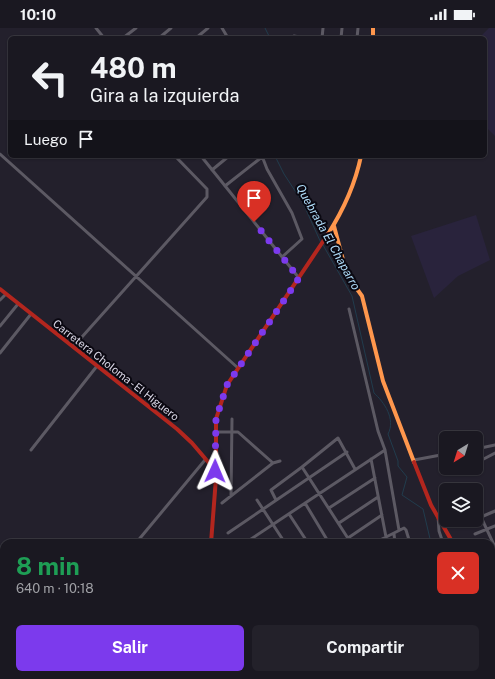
<!DOCTYPE html>
<html lang="es">
<head>
<meta charset="utf-8">
<style>
	:root { --surface:#1a1821; --page:#23212a; --text:#f1f3f6; --muted:#9fa0a5; --line:#38373f; --accent:#7c3aed }
	body { margin:0; font-family:"Public Sans",sans-serif; background:var(--page); color:var(--text); height:100vh; display:flex; flex-direction:column; font-size:15px; white-space:nowrap }
	* { box-sizing:border-box; margin:0 }
	p { font-size:13px; color:var(--muted) }
	.icon { flex:none; width:22px; height:22px; fill:none; stroke:currentColor; stroke-width:2; stroke-linecap:round; stroke-linejoin:round }
	.map { position:relative; flex:1; overflow:hidden }
	.drawer { position:absolute; left:0px; top:511px; width:495px; height:140px; display:flex; flex-direction:column; background:var(--surface); border-radius:12px 12px 0 0; box-shadow:0 1px 3px #0004,0 0 0 1px var(--line) }
	.drawer>* { flex:none }
	.hud { position:absolute; left:8px; top:8px; width:479px; height:122px; border-radius:6px; box-shadow:0 1px 3px #0004,0 0 0 1px var(--line); background:#1a1821; color:var(--text); overflow:hidden }
	.needle { width:26px; rotate:218deg }
	.controls { position:absolute; left:439px; top:403px; display:grid; gap:8px }
	.controls a { display:grid; place-items:center; width:44px; height:44px; border-radius:6px; background:var(--surface); box-shadow:0 1px 3px #0004,0 0 0 1px var(--line); font-size:20px }
	.pin { position:absolute; display:grid; place-items:center; width:34px; height:34px; color:#fff; margin:-41px -17px; border-radius:50% 50% 50% 0; rotate:-45deg; box-shadow:0 0 4px #0007 }
	.pin .icon { rotate:45deg }
	.me { position:absolute; width:44px; margin:-22px; rotate:1deg; stroke-linejoin:round; filter:drop-shadow(0 0 3px #0008) }
	.turn { display:flex; align-items:center; gap:14px; height:84px; padding:0 16px; font-size:18px }
	.turn .icon { width:52px; height:52px; stroke-width:2.5 }
	.turn b { display:block; font-size:28px; line-height:34px }
	.then { display:flex; align-items:center; height:38px; padding:0 16px; background:#0003; gap:8px; font-size:15px }
	.round { display:grid; place-items:center; flex:none; width:42px; height:42px; border-radius:6px; background:var(--page) }
	.summary { display:flex; align-items:center; justify-content:space-between; height:68px; padding:0 16px }
	h1 { font-size:24px; font-weight:700; line-height:30px; color:#1e9e55 }
	.cta { display:flex; gap:8px; margin-top:auto; padding:8px 16px }
	.cta a { flex:1; height:46px; border-radius:6px; background:var(--accent); color:#fff; font-size:16px; font-weight:700; line-height:46px; text-align:center }
	.cta a+a { background:var(--page); color:var(--text) }
	.status { display:flex; justify-content:space-between; align-items:center; height:28px; padding:0 20px; background:var(--surface); direction:ltr }
	.status svg { height:11px; fill:currentColor }
	.map>svg:first-child { display:block }
	.built { fill:#29233c }
	.lines { fill:none; stroke-linecap:round; stroke-linejoin:round }
	.stream { stroke:#213c4d; stroke-width:1 }
	.street { stroke:#5c5963; stroke-width:3 }
	.slow { stroke:#ff974d; stroke-width:4 }
	.jam { stroke:#b3261e; stroke-width:4 }
	.route { stroke:#7c3aed; stroke-width:7; stroke-dasharray:0 12.6 }
	.labels { text-anchor:middle; dominant-baseline:central; stroke-width:4; stroke-linejoin:round; paint-order:stroke }
	.street-label { font-size:11px; fill:#d8d5e4; stroke:#0a0811 }
	.water-label { font-size:12px; font-style:italic; fill:#afdcf9; stroke:#0a0811 }
</style>
</head>
<body>
<div class="status"><b>10:10</b><svg viewBox="0 0 49 12"><path d="M0 12V9h3v3zM5 12V6h3v6zM10 12V3h3v9zM15 12V0h3v12zM26 1h20v11H26zM47 4h2v5h-2z"/></svg></div>
<div class="map">
<svg width="495" height="651" viewBox="0 0 495 651">
	<rect width="100%" height="100%" fill="#23202c"/>
	<path class="built" d="M489,0h6v108l-10,-10v-88h-6z
		M476,187l14,45 -32,16 -24,22 -23,-62z"/>
	<g class="lines">
		<path class="stream" d="M265,0l5,10
			M275,128l9,18 19,29 18,40
			M323,217l29,51 22,97c10,9 22,26 14,41l10,27v5l9,11 -5,18 21,14 8,34
			M456,647l4,4"/>
		<path class="street" d="M96,0l8,10
			M222,0l6,10
			M294,8l11,2
			M123,10l13,-10
			M159,10l12,-10
			M196,10l12,-10
			M322,10l1,-10
			M341,10l1,-10
			M357,10l1,-10
			M0,126l238,214
			M201,128l98,122
			M262,128l5,13 25,44 10,26 -20,18
			M212,142l17,-14
			M225,158l37,-29
			M0,272l6,-6
			M349,281l29,122 7,19 14,80
			M0,298l18,-22
			M73,319l134,-150v-8l-32,-33
			M0,325l31,-39
			M215,404h23l35,31
			M476,421l19,-4
			M31,422l66,-84
			M371,431l15,78
			M414,432l32,-6
			M476,435l19,-10
			M302,439l36,-29 17,31
			M455,440l3,3 9,-3
			M231,468l1,-77
			M257,472l28,43
			M276,472l-5,-10 31,-23 49,76
			M222,475l51,-40 7,-2
			M305,475l24,40
			M329,480l46,-30
			M495,483l-14,6 14,30
			M289,486l19,29
			M438,488l1,15 4,12
			M339,495l39,-26
			M228,505l119,-81
			M394,506l1,9
			M475,506l20,-8
			M348,510l34,-23
			M136,515l69,-83
			M245,515l140,-93
			M374,515l30,-15 2,2 4,13
			M491,531l4,-1
			M491,549l4,-1
			M0,568l4,3
			M0,586l4,3
			M491,590l4,7
			M0,597l4,-5
			M491,602l4,-2
			M491,621l4,-2
			M0,626l4,-5
			M0,629l4,3
			M491,629l4,6
			M491,641l4,-3
			M23,647l5,4
			M93,647l5,4
			M383,647l2,4
			M425,647l2,4
			M447,647l3,4
			M4,651l3,-4
			M47,651l3,-4
			M70,651l3,-4
			M361,651l8,-4
			M396,651l8,-4
			M477,651l5,-4"/>
		<path class="slow" d="M373,0v10
			M334,198l13,49 15,21 21,85 31,81
			M328,206c16,-25 27,-49 33,-78"/>
		<path class="jam" d="M0,261l177,140 15,14 23,27
			M414,434l17,43 22,38
			M211,515l5,-65v-59l11,-34 101,-151
			M202,647l1,4"/>
	</g>
	<g class="lines">
		<path class="route" d="M215,443l1,-52 11,-34 72,-107 -45,-56"/>
	</g>
	<g class="labels">
		<g class="street-label">
			<text transform="translate(116 342) rotate(38)">Carretera Choloma - El Higuero</text>
		</g>
		<g class="water-label">
			<text transform="translate(328 209) rotate(61)">Quebrada El Chaparro</text>
		</g>
	</g>
</svg>
<div class="controls">
<a><svg class="needle" viewBox="-14 -14 28 28"><path d="M0-13l5 13h-10z" fill="#e53935"/><path d="M0 13l5-13h-10z" fill="#9fa0a5"/></svg></a>
<a><svg class="icon" aria-label="layers" viewBox="0 0 24 24"><path d="M12 4l9 5-9 5-9-5zM3 14l9 5 9-5"/></svg></a>
</div>
<div class="pin" style="left:254px;top:194px;background:#d93025"><svg class="icon" aria-label="arrive" viewBox="0 0 24 24"><path d="M6 21V4h12l-3 4 3 4H6"/></svg></div>
<svg class="me" style="left:215px;top:443px" viewBox="-20 -20 40 40"><path d="M0-17L14 15 0 8-14 15z" fill="#7c3aed" stroke="#fff" stroke-width="4"/></svg>
<div class="hud">
<div class="turn"><svg class="icon" aria-label="left" viewBox="0 0 24 24"><path d="M17 20v-9H6M10 6l-5 5 5 5"/></svg><div><b>480 m</b>Gira a la izquierda</div></div>
<div class="then">Luego<svg class="icon" aria-label="arrive" viewBox="0 0 24 24"><path d="M6 21V4h12l-3 4 3 4H6"/></svg></div>
</div>
<section class="drawer">
<div class="summary"><div><h1>8 min</h1><p>640 m · 10:18</p></div><a class="round" style="background:#d93025;color:#fff"><svg class="icon" aria-label="close" viewBox="0 0 24 24"><path d="M6 6l12 12M18 6L6 18"/></svg></a></div>
<div class="cta"><a>Salir</a><a>Compartir</a></div>
</section>
</div>
</body>
</html>
